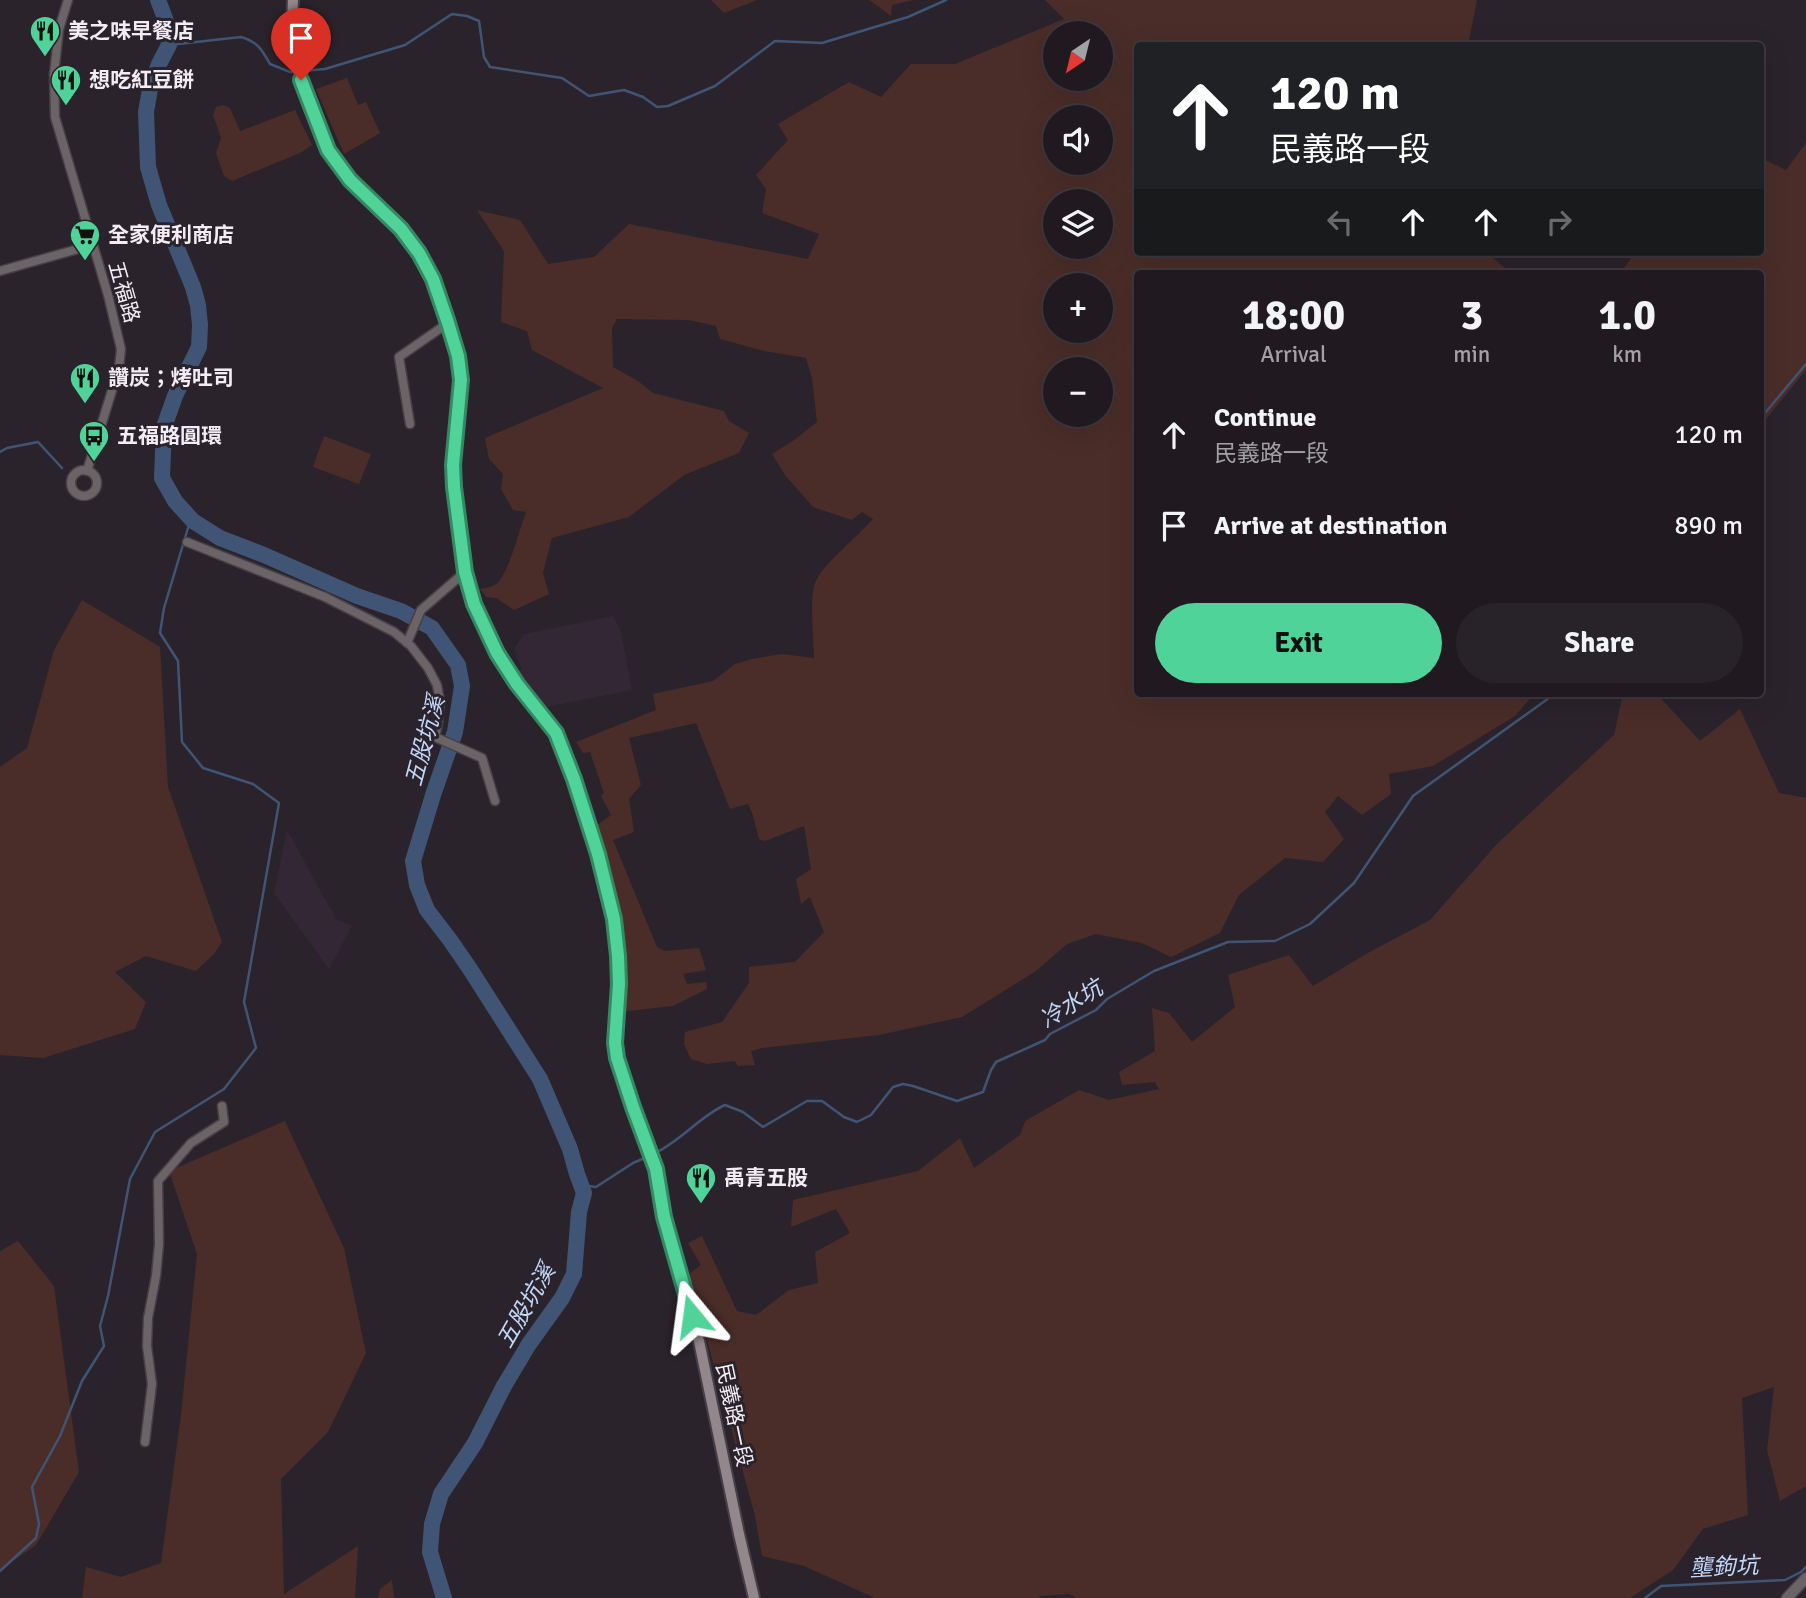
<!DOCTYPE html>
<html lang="en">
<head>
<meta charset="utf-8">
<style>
	:root { --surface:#201a20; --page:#282329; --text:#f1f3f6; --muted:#a2a1a5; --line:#3d383e; --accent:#50d398 }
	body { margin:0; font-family:Signika,"Noto Sans TC",sans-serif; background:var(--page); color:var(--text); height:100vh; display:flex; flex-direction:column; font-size:26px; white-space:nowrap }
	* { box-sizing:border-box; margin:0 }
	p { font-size:23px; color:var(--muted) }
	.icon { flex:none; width:38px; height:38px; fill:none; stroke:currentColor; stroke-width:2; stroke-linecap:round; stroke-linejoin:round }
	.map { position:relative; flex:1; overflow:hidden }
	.panel { position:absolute; left:1134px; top:270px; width:630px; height:427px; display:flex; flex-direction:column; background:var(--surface); border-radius:7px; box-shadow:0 7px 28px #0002,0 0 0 2px var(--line) }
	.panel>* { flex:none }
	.hud { position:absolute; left:1134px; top:42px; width:630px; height:214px; border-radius:7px; box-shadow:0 7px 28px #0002,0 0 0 2px var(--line); background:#202124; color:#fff; overflow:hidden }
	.needle { width:46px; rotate:215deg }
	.controls { position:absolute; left:1043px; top:21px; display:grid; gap:14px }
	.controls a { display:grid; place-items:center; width:70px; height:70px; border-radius:50%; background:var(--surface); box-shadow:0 7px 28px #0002,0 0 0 2px var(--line); font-size:35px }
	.pin { position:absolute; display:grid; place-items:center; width:60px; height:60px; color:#fff; margin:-72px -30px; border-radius:50% 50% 50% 0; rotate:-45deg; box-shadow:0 0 7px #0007 }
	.pin .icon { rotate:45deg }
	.me { position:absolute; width:77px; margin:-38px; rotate:344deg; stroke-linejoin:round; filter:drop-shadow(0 0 5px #0008) }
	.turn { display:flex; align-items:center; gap:24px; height:147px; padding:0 21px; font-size:32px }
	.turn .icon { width:91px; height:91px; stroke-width:2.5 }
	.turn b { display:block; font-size:49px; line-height:60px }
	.lanes { display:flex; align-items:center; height:66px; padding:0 21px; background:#0003; justify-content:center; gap:35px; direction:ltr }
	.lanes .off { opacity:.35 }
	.eta { display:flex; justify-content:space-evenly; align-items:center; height:119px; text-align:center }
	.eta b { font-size:42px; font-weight:700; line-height:49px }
	.primary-button { display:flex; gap:14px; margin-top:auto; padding:14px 21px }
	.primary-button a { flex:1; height:80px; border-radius:42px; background:var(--accent); color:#111; font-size:28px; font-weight:700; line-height:80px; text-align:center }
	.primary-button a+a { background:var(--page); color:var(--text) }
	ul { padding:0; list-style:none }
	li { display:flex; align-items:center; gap:21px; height:91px; padding:0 21px }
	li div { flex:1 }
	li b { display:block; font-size:26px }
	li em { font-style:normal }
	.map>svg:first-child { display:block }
	.built { fill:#342735 }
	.green { fill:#4a2d28; fill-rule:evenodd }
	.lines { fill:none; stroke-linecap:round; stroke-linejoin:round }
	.stream { stroke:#405575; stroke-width:2.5 }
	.river { stroke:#405575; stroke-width:16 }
	.minor-casing { stroke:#473f47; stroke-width:11 }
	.tertiary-casing { stroke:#473f47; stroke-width:13 }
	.secondary-casing { stroke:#473f47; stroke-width:14 }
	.minor { stroke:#6b6466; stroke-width:8 }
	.tertiary { stroke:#6b6466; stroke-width:10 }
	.secondary { stroke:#92878a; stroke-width:10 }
	.route-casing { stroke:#348963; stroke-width:18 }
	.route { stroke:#50d398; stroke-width:12 }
	.labels { text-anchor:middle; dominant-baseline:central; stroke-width:6; stroke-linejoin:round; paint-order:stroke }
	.poi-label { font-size:21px; font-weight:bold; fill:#f2edf3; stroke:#2b232b; text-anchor:start }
	.street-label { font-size:21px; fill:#f2edf3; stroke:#2b232b }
	.water-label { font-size:23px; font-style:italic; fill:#c1d7fa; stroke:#2b232b }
</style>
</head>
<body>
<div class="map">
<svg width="1806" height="1598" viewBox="0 0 1806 1598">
	<rect width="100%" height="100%" fill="#2b232b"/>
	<path class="built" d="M613,616l8,16 11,58 -92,18 -26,-35 8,-4 -8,-20 10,-15z
		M287,830l49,89 16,7 -23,43 -55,-76z"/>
	<path class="green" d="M711,0h46l-33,13z
		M869,0h44l-21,5 -1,11z
		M1045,0h432l-9,45 -330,1v206h348l25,21h-373v420h397l-20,23 -82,50 -44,8 2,20 -29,21 -24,-19 -13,16 19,27 -21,23 -38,-4 -46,37 -19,38 -49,24 -29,-14 -46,-9 -29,10 -31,27 -74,46 -83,18 -117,13 -11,3 4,14 -17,1 -3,-5 -28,3 -16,-5 -7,-15 1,-12 37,-10 27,-39v-16l46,-5 29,-30 -14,-35 -9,7 -5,-25 15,-10 -7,-43 -39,15 -6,-2 -6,-24 -5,-11 -18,5 -34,-86 -67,15 12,47 -12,14 5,33 -21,8 44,107 8,4 34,-3 7,22 -23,4 4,10 19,-2 1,7 -34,17 -54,6 6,-56 -16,-78 -8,-25 -5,-27 15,-11 -10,-19 3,-3 -14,-41 -7,1 -7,-11 80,-32 -3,-16 60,-13 22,-17 17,-5 30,-5 32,4c0,-18 -5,-60 1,-75 7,-19 44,-47 58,-64l-11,-7 -10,8 -39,-13 -28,-32 -13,-21 22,-14 23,-18 -5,-44 -6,-20 -42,-7 -44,-12 -4,-13 -27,-6 -72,-1 -5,9 1,39 25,14 15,12 71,18 5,10 20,12 -10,20 -55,22 -55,42 -77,21 -9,35 6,21 -35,16 -18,-12 -10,-1 -6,-8c7,-1 15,-2 20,-9 11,-15 19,-49 26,-68l-13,-2 -12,-21 2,-15 -14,-15 -4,-21 118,-50 -71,-38 -5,-19 -26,-9 3,-71 -27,-41 43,10 28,44 46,-7 35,-33 179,35 11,-25 -57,-21 4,-24 -10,-14 32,-35 -10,-16 71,-42 32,15 30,-33h44l109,-45zM1055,33h46v46h-46zM1055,117h46v46h-46zM1055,201h46v46h-46zM1055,285h46v46h-46zM1055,369h46v46h-46z
		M347,78l11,27 8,-3 14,31 -36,21 -28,-65z
		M223,105l7,3 10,23 55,-21 17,35 -12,8 -68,28 -8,-5 -8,-23 5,-15 -8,-23 3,-8z
		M1806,143v227l-45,55 -1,-152h-140l16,-21h124l1,-94 25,12z
		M324,436l47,18 -12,30 -46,-17z
		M82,600l78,47 8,140 54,155 -8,12 -18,17 -50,-15 -31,16 31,30 -11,27 -92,29 -43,-3v-288l27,-19 27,-98z
		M1623,693h33l44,48 40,-32 39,84 27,5v688l-26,15 -13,-51 7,-63 -32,11 6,117 -45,14 -30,41 -43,28h-553l-8,-4 -30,2v2h-164l-71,-32 -42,-10 -7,-40 -66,-242 12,-9 -13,-22 14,-7 35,75 19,4 33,-25 29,-7 -3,-31 35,-19 -14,-24 -45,18 2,-27 125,-29 42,-33 14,30 46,-33 5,-14 54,-31 30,10 50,-11 -4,-7 -33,3 -3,-13 36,-21 -3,-43 17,5 23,29 43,-35 -7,-32 61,-20 24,31 53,-32 64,-34 67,-76 117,-109z
		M285,1121l59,127 22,105 -38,79 -47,47 3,115 74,-48 -3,52h-273l4,-31 35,10 40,-14 20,-148 16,-161 -28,-83z
		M18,1241l36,45 25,186 -43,73 -36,25v-319z
		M392,1580l2,18h-16l2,-9z"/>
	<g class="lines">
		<path class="stream" d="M169,45l72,-8c17,5 21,13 29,27l20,8h7
			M303,71l22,-2 80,-24 47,-31 15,2 12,5 5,36 6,10 72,11 27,18 35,-6 19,7 14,10 11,-1 47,-20 60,-45 47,2 86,-26 38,-17
			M1760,419l46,-55
			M0,452l7,-4 31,-6 24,26
			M653,1154c27,-12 47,-38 72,-49l18,7 20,15 44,-26h15l22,16 13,5 14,-7 22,-28 10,-3 10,2 44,15 26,-9 8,-22 5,-8 49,-22 5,-6 46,-24 11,-11 47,-28 74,-29 47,-1 35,-17 44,-41 59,-87 136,-98 4,-5
			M581,1185l15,2 37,-24 14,-6
			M0,1571l36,-33 3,-14 -7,-37 28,-51 22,-55 22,-35 -4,-20 8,-30 22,-117 25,-47 69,-43 32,-41 -12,-46 35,-199 -26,-19 -50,-16 -21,-26 -4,-81 -18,-28 4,-25 27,-90
			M1645,1598l16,-12 124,-6 16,-8 5,-5"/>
		<path class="river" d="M158,0l8,21 3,24 -10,19 -9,25 -4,23 2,55 11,38 34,82 5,18 2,20 -1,22 -24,49 -11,31 -2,51 13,23 18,20 27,17 44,17 93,41 44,15 31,17 26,37 4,21 -7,46 -21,60 -21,69 4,24 10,25 23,30 20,29 70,110 30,70 7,25 7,19 -5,19 -5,62 -12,24 -33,46 -25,42 -29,57 -34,51 -9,30 -2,28 14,46"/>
		<g class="minor-casing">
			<path id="minor" d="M68,0l-9,29 -5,45 1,43 53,178 13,54 -2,19 -32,103
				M0,271l92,-26
				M410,424l-11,-67 49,-34
				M71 483a13 13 0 1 1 26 0a13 13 0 1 1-26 0Z
				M187,542l138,55 69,35 17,14 17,22 9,17 3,16 -2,22 -3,14 47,21 13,43
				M407,643l14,-33 44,-38
				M145,1442l7,-58 -5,-38 1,-28 8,-42 3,-32 -1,-63 33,-38 33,-21 -2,-16"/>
		</g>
		<g class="tertiary-casing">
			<path id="tertiary" d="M1787,1598l19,-20"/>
		</g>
		<g class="secondary-casing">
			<path id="secondary" d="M293,0l-1,23 10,62 26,65 22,29 51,50 18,24 14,26 25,77 3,24 -8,85 1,22 11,85 9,32 23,49 20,31 39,48 18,47 24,75 16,65 4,37 1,28 -3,59 1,15 16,49 23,62 8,48 35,124 40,193 15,64"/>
		</g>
		<use href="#minor" class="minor"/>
		<use href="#tertiary" class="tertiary"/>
		<use href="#secondary" class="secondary"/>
	</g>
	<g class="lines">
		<g class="route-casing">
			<path id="route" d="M301,80l27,70 22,30 51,49 18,24 14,26 15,44 10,33 3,24 -8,85 1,22 11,85 9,32 23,49 20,31 39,49 18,46 24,75 16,65 4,37 1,28 -4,59 2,15 16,49 23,62 8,48 28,99"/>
		</g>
		<use href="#route" class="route"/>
	</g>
	<defs>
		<g id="restaurant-pin" transform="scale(1.575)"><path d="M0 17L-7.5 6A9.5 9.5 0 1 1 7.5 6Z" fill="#50d398" stroke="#2b232b"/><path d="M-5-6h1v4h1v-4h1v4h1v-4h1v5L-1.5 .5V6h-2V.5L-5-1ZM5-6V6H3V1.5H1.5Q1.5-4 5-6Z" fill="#111"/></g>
		<g id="supermarket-pin" transform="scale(1.575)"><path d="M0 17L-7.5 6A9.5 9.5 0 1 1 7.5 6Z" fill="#50d398" stroke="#2b232b"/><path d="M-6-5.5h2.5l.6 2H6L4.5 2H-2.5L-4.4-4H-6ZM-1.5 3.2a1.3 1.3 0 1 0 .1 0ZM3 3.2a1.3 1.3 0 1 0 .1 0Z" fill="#111"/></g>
		<g id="bus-pin" transform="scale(1.575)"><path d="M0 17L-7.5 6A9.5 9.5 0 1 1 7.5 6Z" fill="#50d398" stroke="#2b232b"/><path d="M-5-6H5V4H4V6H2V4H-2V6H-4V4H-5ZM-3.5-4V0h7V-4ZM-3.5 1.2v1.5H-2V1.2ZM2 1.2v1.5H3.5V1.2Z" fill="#111"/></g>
	</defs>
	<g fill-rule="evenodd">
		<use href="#restaurant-pin" x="45" y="31"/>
		<use href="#restaurant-pin" x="66" y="80"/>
		<use href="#supermarket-pin" x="85" y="235"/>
		<use href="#restaurant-pin" x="85" y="378"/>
		<use href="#bus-pin" x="94" y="436"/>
		<use href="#restaurant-pin" x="701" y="1178"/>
	</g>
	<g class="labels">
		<g class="poi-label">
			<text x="68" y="31">美之味早餐店</text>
			<text x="89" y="80">想吃紅豆餅</text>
			<text x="108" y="235">全家便利商店</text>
			<text x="108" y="378">讚炭；烤吐司</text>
			<text x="117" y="436">五福路圓環</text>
			<text x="724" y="1178">禹青五股</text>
		</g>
		<g class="street-label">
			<text transform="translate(124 292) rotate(74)">五福路</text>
			<text transform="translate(734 1415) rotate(78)">民義路一段</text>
		</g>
		<g class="water-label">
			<text transform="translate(425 741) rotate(-75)">五股坑溪</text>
			<text transform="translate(1071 1004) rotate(-32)">冷水坑</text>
			<text transform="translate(526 1306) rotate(-60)">五股坑溪</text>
			<text transform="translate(1724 1567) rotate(-3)">壟鉤坑</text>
		</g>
	</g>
</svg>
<div class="controls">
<a><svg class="needle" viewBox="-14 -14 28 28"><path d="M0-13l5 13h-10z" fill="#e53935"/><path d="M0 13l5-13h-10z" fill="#a2a1a5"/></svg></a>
<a><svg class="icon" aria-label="sound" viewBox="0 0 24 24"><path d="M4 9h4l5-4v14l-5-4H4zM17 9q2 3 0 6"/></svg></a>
<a><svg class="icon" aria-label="layers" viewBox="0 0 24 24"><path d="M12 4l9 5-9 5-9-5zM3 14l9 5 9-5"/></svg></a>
<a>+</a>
<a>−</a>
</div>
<div class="pin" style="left:301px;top:80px;background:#d93025"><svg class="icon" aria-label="arrive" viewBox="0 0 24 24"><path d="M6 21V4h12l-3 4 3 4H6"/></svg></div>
<svg class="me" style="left:692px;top:1316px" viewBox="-20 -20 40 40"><path d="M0-17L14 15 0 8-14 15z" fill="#50d398" stroke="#fff" stroke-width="4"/></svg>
<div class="hud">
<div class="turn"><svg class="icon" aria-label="ahead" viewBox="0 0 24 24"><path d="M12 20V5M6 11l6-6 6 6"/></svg><div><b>120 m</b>民義路一段</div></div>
<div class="lanes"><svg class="icon off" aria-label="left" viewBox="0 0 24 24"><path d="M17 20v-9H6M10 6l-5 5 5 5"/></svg><svg class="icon" aria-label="ahead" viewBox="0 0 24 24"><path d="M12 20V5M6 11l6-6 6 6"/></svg><svg class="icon" aria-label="ahead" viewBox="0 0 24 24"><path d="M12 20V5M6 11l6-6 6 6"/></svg><svg class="icon off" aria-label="right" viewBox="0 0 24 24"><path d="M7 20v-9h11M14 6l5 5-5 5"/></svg></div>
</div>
<section class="panel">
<div class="eta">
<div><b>18:00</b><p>Arrival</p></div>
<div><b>3</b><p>min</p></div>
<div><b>1.0</b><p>km</p></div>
</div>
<ul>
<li><svg class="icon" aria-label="ahead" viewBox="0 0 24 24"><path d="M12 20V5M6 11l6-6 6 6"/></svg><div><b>Continue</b><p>民義路一段</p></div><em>120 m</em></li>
<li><svg class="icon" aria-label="arrive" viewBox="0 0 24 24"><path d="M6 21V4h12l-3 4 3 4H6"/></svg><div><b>Arrive at destination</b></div><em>890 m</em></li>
</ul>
<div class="primary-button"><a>Exit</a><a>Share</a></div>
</section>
</div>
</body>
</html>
